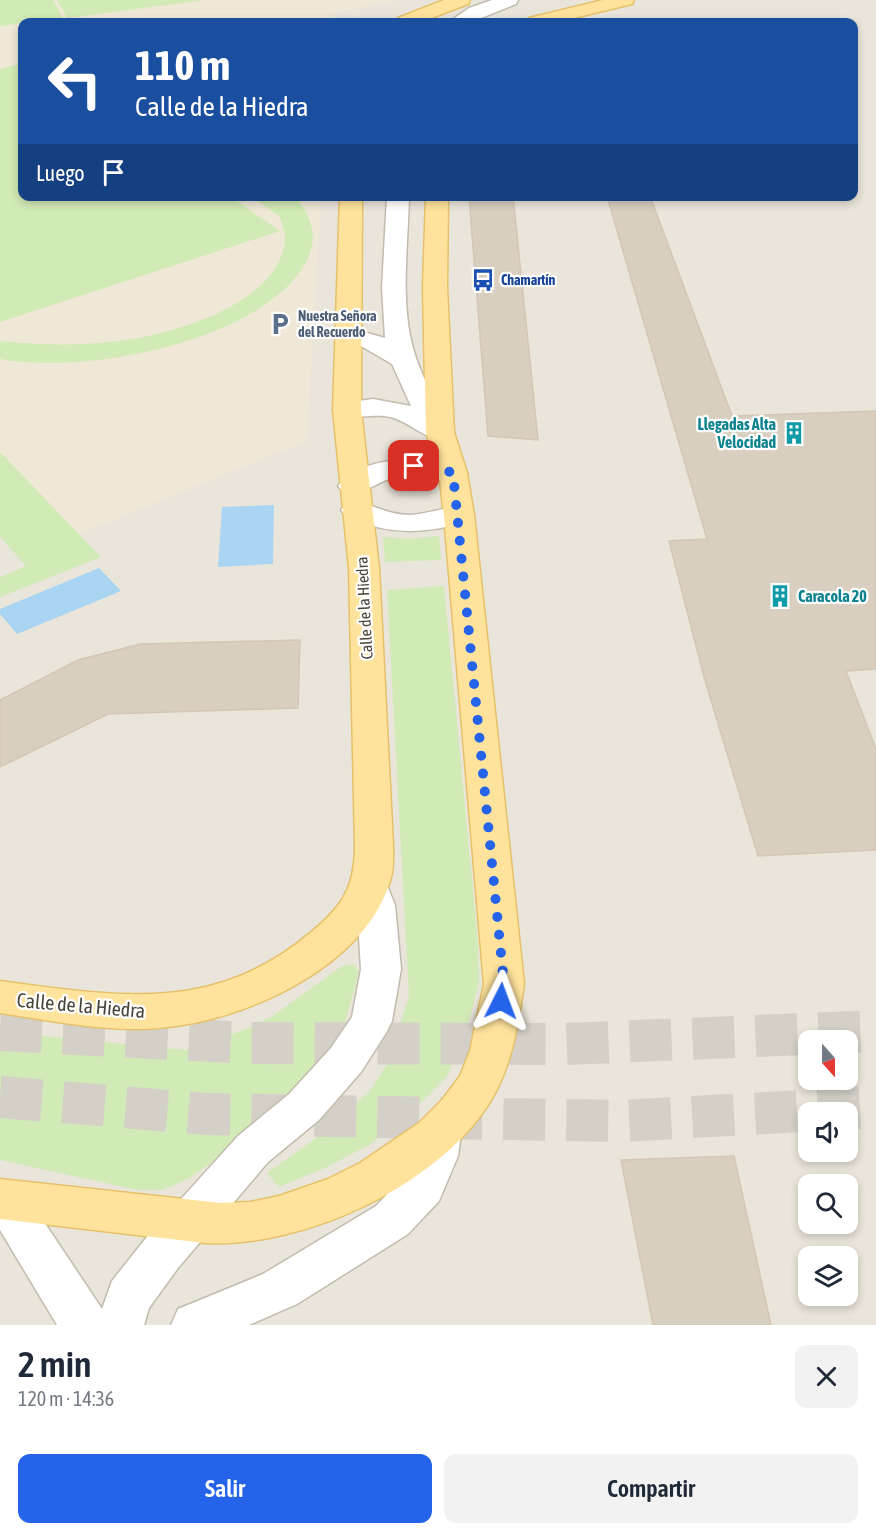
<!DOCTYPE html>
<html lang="es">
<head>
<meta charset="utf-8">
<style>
	:root { --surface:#fff; --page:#f2f2f3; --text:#1f2937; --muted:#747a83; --accent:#2563eb }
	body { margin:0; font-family:"Asap Condensed",sans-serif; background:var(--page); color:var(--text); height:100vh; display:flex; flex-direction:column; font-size:22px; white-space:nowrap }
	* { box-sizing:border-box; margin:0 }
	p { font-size:20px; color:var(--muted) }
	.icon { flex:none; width:33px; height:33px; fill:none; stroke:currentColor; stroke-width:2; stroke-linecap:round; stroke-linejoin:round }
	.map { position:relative; height:1325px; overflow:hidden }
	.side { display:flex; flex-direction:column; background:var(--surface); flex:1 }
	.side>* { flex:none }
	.hud { position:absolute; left:18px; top:18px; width:840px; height:183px; border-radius:12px; box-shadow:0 3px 9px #0003; background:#1a4fa0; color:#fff; overflow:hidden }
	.needle { width:39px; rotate:159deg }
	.controls { position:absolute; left:798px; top:1030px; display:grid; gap:12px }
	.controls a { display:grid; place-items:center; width:60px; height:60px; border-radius:12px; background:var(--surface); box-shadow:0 3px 9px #0003; font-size:30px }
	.pin { position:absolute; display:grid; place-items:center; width:51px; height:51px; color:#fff; margin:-26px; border-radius:12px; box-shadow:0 3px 9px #0006 }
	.me { position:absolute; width:66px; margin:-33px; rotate:3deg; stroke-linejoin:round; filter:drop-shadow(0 0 4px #0008) }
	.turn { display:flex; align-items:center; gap:21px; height:126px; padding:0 18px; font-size:27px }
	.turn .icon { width:78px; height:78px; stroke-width:2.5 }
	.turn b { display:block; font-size:42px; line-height:51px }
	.then { display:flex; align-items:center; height:57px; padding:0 18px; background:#0003; gap:12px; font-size:22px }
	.round { display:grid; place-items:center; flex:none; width:63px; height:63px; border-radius:12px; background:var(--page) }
	.head { display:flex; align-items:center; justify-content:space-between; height:102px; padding:0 18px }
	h1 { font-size:36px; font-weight:600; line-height:45px }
	.action { display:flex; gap:12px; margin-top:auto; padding:12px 18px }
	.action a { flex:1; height:69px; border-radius:12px; background:var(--accent); color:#fff; font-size:24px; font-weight:600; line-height:69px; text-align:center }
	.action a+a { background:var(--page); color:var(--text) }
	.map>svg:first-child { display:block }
	.residential { fill:#eae5da; fill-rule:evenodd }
	.education { fill:#efe8d6 }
	.green { fill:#d2eab5 }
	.water { fill:#a9d4f2 }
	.building { fill:#d8cfc1; stroke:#d3c7b4; stroke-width:1.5 }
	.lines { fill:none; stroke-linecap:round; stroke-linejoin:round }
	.major-tunnel { stroke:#d4d0c8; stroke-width:42; stroke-dasharray:42 21; stroke-linecap:butt }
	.minor-casing { stroke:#c2bbae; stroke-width:3 }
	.major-casing { stroke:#e6c16a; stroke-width:3 }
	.minor { fill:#fff; fill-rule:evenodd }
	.major { fill:#ffe39c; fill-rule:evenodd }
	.route { stroke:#2563eb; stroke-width:10; stroke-dasharray:0 18 }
	.labels { text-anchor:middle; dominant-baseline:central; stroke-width:4.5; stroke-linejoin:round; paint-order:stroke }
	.far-transit-label { font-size:14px; font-weight:bold; fill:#164399; stroke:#fff; text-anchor:start }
	.far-service-label { font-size:14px; font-weight:bold; fill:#4e5e75; stroke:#fff; text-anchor:start }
	.culture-label { font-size:16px; font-weight:bold; fill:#0d838f; stroke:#fff; text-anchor:end }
	.street-label { font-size:16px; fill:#4b4439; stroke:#fff }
	.near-street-label { font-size:20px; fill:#4b4439; stroke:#fff }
</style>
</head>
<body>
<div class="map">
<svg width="876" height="1325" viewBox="0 0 876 1325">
	<rect width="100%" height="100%" fill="#f6f3ec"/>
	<path class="residential" d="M0,0h876v1325h-876zM22,22h832v174h-832zM808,1041h40v39h-40zM808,1113h40v39h-40zM808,1185h40v39h-40zM808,1257h40v39h-40z"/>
	<path class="education" d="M0,0h396l-63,13 -1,9h-310v174l299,1 -14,244 -228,93 -79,-82z"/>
	<path class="green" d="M0,0h53l10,18 -63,8z
		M57,0h149l-139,18z
		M22,63v133l209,1 49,34 -280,91v-253z
		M252,197c12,-1 30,-4 41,0 7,2 11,12 14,18 25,47 -37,91 -74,108 -65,31 -162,48 -233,36v-18c39,4 80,5 119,0 52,-6 162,-37 166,-102 0,-7 -3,-15 -5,-22z
		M0,452l101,105 -101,40v-20l26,-11 -26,-29z
		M439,536l2,24 -56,2 -2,-25 26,2z
		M444,586l34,357 1,39 -9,36 -23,58 -28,29 -50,40 -42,22 -48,20 -12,-14 56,-40 47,-42 17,-27 22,-68 -22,-406z
		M354,964l5,8 -14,51 -32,54 -94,80 -31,22 -26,11h-24l-138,-30v-128l186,18 60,-21 25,-12 71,-51z"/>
	<path class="water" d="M274,505l-1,59 -55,3 4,-60z
		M99,568l22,23 -104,43 -17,-20v-5z"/>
	<path class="building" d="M469,196h44l25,244 -50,-4z
		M607,196h43l82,220 144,-5v258l-30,2 30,78v101l-118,6 -54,-179 -35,-136 38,-2z
		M300,640l-2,68 -190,6 -108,53v-67l78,-40 62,-16z
		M734,1156l37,169h-118l-32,-165z"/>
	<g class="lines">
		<path class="major-tunnel" d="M0,1030l248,13 317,1 311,-13
			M0,1097l206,17 414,7 256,-14"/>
		<g class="minor-casing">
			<path id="minor" d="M492,0h26l-2,4 -45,18h-22l20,-14z
				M387,196h22c-1,48 -8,98 2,144 7,33 26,63 43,92l-4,6c-22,5 -36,-13 -56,-20 -19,-6 -38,2 -57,-2l-4,-6 4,-6 36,-5 38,7 -19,-42 -31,-18 -24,-6 -4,-5 4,-5 9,-3 39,11 -3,-50z
				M414,458l49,9 4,6 -4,6c-21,5 -44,-6 -67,-2 -20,4 -32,20 -53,15l-5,-6c16,-22 52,-26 76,-28z
				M356,501c19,5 34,14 54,14 20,-1 40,-11 60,-6l4,6 -4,6c-44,13 -83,15 -124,-5l-5,-6 5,-6z
				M370,872l13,4 12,29 6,64 -9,52 -6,12 -25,39 -42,48 -51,42 -90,106 -29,40 -5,17h-87l-57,-95v-49l4,-1 16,6 82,123 10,-28 34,-43 92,-102 51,-42 42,-46 21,-31 9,-48 -4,-64 -6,-19 6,-10z
				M439,1114l15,6 7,13 -3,23 -19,45 -31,33 -111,70 -48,21h-78l7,-16 85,-35 113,-68 30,-32 18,-54z"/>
		</g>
		<g class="major-casing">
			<path id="major" d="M444,0h26l-2,4 -47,18h-25l2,-4z
				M603,0h31l-2,4 -75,18h-30l2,-4z
				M340,196h22l-1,214 18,158 14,277c0,12 1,25 -3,36 -24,84 -142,138 -222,146 -56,7 -113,-6 -168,-14v-32c116,15 211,34 309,-47 33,-27 46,-46 46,-89l-6,-277 -16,-158z
				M426,196h22l-1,91 7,145 13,41 7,42 50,469c-6,41 -12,82 -34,118 -53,85 -188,146 -285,141l-205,-24v-40l221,24 29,-1 29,-6 49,-17 32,-16 59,-40 23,-23 18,-24 10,-25 14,-67 -40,-469 -5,-42 -13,-41 -3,-145z"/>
		</g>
		<use href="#minor" class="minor"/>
		<use href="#major" class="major"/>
	</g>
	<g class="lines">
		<path class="route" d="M414,466l24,2 15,5 51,511 -3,17"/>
	</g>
	<defs>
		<g id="bus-bare" transform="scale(1.8)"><path d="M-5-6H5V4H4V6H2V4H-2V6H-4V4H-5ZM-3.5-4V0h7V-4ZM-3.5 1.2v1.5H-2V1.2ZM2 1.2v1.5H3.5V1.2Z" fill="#1a4fb4" stroke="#fff" stroke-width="2.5" paint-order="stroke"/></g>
		<g id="parking-bare" transform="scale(1.8)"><path d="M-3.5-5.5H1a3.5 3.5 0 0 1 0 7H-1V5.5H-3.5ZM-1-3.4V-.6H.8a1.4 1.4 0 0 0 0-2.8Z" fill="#5c6f8a" stroke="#fff" stroke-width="2.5" paint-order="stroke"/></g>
		<g id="building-bare" transform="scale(1.8)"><path d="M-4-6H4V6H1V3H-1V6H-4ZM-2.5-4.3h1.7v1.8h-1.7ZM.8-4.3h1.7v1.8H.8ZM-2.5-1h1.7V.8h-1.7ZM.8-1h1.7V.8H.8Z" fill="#0f9aa8" stroke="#fff" stroke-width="2.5" paint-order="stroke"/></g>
	</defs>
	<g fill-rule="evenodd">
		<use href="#bus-bare" x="483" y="280"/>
		<use href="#parking-bare" x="280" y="324"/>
		<use href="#building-bare" x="794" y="433"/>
		<use href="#building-bare" x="780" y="596"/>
	</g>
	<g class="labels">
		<g class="far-transit-label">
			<text x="501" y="280">Chamartín</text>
		</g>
		<g class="far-service-label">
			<text x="298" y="316">Nuestra Señora<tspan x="298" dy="16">del Recuerdo</tspan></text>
		</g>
		<g class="culture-label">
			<text x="776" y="424">Llegadas Alta<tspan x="776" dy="18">Velocidad</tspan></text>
			<text x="798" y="596" text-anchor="start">Caracola 20</text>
		</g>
		<g class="street-label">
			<text transform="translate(364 608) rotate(-93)">Calle de la Hiedra</text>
		</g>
		<g class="near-street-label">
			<text transform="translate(81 1005) rotate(5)">Calle de la Hiedra</text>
		</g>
	</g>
</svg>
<div class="controls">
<a><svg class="needle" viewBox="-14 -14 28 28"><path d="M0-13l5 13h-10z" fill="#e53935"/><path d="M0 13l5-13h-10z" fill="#747a83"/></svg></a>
<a><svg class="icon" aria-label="sound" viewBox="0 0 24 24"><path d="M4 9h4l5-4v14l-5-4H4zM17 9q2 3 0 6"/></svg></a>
<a><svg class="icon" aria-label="search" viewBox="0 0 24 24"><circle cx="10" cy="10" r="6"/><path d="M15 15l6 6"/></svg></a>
<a><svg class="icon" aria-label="layers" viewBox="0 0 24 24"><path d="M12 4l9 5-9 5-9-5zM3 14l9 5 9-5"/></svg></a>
</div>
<div class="pin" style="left:414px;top:466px;background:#d93025"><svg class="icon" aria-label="arrive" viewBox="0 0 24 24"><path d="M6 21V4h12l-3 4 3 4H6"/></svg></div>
<svg class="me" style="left:501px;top:1001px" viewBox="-20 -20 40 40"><path d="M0-17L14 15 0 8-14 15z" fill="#2563eb" stroke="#fff" stroke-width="4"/></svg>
<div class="hud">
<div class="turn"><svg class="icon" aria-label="left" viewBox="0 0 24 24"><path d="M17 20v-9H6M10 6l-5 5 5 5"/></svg><div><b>110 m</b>Calle de la Hiedra</div></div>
<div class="then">Luego<svg class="icon" aria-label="arrive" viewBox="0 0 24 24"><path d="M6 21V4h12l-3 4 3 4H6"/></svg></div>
</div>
</div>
<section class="side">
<div class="head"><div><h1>2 min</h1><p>120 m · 14:36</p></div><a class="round"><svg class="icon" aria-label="close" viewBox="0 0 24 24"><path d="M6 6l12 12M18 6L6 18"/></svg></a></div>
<div class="action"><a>Salir</a><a>Compartir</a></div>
</section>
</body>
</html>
